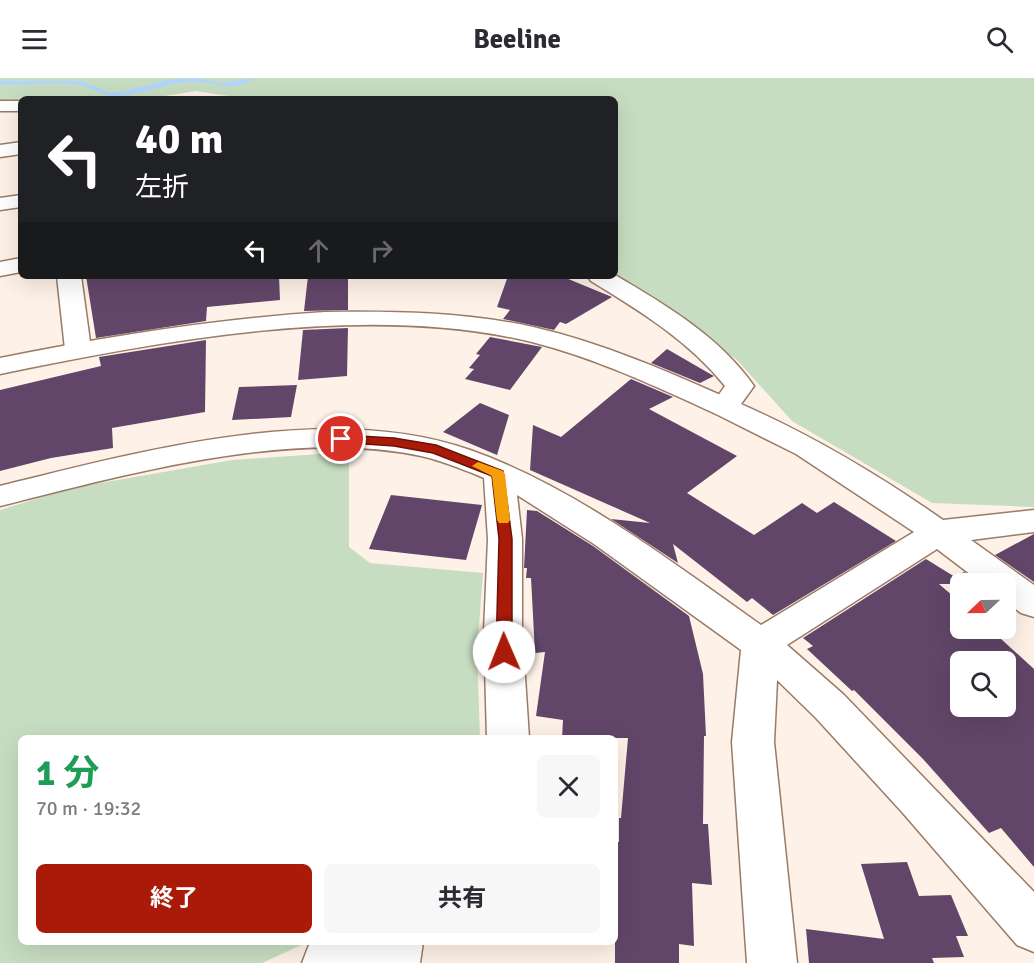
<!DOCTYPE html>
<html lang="ja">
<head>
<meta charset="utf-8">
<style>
	:root { --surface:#fff; --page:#f7f7f7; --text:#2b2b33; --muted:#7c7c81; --accent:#aa1a09 }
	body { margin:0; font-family:Signika,"Noto Sans JP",sans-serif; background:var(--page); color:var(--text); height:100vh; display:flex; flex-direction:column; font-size:22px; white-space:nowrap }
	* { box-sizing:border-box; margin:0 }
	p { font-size:20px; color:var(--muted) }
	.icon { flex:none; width:33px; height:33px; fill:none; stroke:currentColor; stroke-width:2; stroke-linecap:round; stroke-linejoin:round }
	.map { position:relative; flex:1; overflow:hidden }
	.sheet { position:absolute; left:18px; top:657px; width:600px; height:210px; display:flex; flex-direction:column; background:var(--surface); border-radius:9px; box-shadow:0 6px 24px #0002 }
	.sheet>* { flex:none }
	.guide { position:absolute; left:18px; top:18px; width:600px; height:183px; border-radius:9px; box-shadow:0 6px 24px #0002; background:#202124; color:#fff; overflow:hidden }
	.needle { width:39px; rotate:248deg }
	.controls { position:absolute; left:950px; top:495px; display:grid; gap:12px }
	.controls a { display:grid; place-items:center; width:66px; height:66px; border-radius:9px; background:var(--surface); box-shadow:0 6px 24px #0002; font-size:30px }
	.pin { position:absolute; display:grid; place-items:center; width:51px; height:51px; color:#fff; margin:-26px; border:3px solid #fff; border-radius:50%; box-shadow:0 2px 6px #0007 }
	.me { position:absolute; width:66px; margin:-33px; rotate:359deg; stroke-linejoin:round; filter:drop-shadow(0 0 4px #0008) }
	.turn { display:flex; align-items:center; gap:21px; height:126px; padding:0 18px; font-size:27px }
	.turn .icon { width:78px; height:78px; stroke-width:2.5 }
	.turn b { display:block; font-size:42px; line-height:51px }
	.lanes { display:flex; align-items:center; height:57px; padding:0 18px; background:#0003; justify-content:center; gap:30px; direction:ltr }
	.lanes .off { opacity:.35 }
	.round { display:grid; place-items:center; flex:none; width:63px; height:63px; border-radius:9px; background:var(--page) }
	.headline { display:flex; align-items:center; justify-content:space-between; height:102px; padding:0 18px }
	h1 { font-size:36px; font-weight:700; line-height:45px; color:#1e9e55 }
	.action { display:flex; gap:12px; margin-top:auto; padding:12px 18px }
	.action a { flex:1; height:69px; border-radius:9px; background:var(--accent); color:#fff; font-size:24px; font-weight:700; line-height:69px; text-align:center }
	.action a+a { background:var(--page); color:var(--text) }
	header { display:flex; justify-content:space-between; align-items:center; height:78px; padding:0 18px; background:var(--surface); font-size:27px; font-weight:700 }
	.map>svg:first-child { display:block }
	.green { fill:#c7ddc1 }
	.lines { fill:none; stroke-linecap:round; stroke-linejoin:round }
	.stream { fill:#b1d5fc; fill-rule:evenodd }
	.building { fill:#624669; fill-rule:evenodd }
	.minor-casing { stroke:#997b66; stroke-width:3 }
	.tertiary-casing { stroke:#997b66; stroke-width:3 }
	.minor { fill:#fff; fill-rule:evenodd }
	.tertiary { fill:#fff; fill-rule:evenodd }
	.route { fill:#aa1a09; stroke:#6e1106; stroke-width:1.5 }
	.slow { fill:#f59e0b }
</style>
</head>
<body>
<header><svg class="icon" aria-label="menu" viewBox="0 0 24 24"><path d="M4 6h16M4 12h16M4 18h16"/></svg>Beeline<svg class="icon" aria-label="search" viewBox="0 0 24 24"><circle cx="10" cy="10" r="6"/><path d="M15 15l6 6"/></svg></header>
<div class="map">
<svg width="1034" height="885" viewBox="0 0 1034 885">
	<rect width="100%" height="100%" fill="#fef1e7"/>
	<path class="green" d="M0,0h1034v429l-102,-4 -140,-82 -55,-61 -122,-84v-177h-367l-52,-8 -50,8h-125v2l-21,-1z
		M349,374v95l21,16 113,10 -6,78 3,87h-459v204h287l-46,21h-262v-453l72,-22 160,-28z"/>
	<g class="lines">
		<path class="stream" d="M195,0l26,5 35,-5c-26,15 -37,4 -62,4 -27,-1 -51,13 -77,14 -15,1 -25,-10 -39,-11 -25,-3 -53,0 -78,0v-4h81l27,11h12l48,-12z"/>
	</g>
	<path class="building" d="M86,198h193l1,24 -73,7 -1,14 -110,17z
		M308,198h40v34l-44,1z
		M508,198h53l51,21 -46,27 -6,-2 -6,8 -51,-11 7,-9 -13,-3z
		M348,250l-1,48 -49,4 5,-50z
		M490,259l52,10 -32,43 -45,-11 9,-10 -5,-1 11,-13 -4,-1z
		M206,262l-1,72 -93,16 1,20 -62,10 -51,13v-81l101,-24 -2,-9z
		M667,271l45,26 2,1 -14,7 -49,-20z
		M631,301l42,18 -24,12 88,47 -50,37 67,42 48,-32 15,10 17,-11 62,39 -123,74 -21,-17 -5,4 -74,-58 5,19 -67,-44 39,4 -120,-53 3,-45 28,12z
		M297,307l-6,32 -59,3 7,-33z
		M480,325l29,12 -12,40 -54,-23z
		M391,417l91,10 -16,55 -97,-11z
		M527,432l10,1 56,35 96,70 14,58 3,62h-2l-1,88h5l4,61 -20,-2 2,63 -15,-2v19h-64v-121h4v-24h2l7,-80h-66l1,-18 -27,-4 9,-64 -10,1 -4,-75h-5l1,-10h-3z
		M1034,456v48l-39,-27z
		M926,481l29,18 9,-5 15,12h-40l21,18v26h29l45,41v198l-33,-39 -12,5 -66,-74 -69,-69 -2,1 -45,-42 6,-3 -10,-8zM960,584h45v44h-45z
		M907,784l12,34 32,-1 17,41h-12l8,21 -32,1 2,5h-125l-3,-34 78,10 -23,-75z"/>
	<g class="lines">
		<g class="minor-casing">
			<path id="minor" d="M0,23h21v10h-21z
				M21,64v12l-21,3v-12z
				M21,117v12l-21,3v-12z
				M21,180v14l-21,4v-14z
				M615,197c51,30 105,62 139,111l-13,18c72,32 138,71 202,116l91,-10v22l-63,8 63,45v32l-13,-4 -16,-12v-17h-22l-46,-35 -150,96 57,50 190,197v60l-17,-7 -115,-133 -86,-94 -39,-38 -3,62 23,221h-50l-15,-221 9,-92 -147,-106 -77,-49 5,44v92l7,107h-42l-3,-107 4,-92 -4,-61 -7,-3c-18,-7 -37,-15 -56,-19 -131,-28 -294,18 -421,50v-20c142,-35 327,-86 470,-36 103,36 202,112 291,175l153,-93 -118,-78 -82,-41 -4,-6 15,-21c-36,-45 -85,-75 -134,-105l-4,-5z
				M57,198h24l10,73 -4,6 -9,2 -9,-2 -4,-6z
				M316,864h107l-3,21h-118l7,-18z"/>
		</g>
		<g class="tertiary-casing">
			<path id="tertiary" d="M325,234c70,-1 140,0 208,15 70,16 136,45 201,74l4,6 -4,6 -10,3 -10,-3c-59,-27 -119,-55 -182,-71 -165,-40 -368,-2 -532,32v-16c108,-22 215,-39 325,-46z"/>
		</g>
		<use href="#minor" class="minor"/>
		<use href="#tertiary" class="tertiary"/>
	</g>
	<path class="route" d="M341,357l53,3 42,7 67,26 9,68v113l-3,5h-11l-2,-5 3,-113 -7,-63 -59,-23 -39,-7 -57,-4 -2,-3z"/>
	<path class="slow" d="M478,384l25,9 2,3 5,46 -2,3h-9l-2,-3 -5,-44 -20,-10z"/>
</svg>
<div class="controls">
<a><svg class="needle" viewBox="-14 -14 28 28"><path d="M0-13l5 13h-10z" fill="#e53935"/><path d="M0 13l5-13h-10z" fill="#7c7c81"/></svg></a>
<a><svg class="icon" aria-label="search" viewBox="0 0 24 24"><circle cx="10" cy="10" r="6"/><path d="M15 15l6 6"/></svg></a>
</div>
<div class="pin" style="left:341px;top:361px;background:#d93025"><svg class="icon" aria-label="arrive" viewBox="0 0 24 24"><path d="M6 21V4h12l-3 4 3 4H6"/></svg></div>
<svg class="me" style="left:504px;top:574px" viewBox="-20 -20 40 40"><circle r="19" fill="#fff"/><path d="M0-13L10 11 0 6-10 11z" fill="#aa1a09"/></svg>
<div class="guide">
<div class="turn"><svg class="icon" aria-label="left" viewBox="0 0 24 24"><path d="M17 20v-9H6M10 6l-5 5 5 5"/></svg><div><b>40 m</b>左折</div></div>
<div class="lanes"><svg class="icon" aria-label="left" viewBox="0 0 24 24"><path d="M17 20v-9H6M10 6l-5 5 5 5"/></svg><svg class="icon off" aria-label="ahead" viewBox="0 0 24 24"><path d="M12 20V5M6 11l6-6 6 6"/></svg><svg class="icon off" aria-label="right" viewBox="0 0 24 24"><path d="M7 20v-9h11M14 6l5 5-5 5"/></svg></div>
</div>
<section class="sheet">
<div class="headline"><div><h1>1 分</h1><p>70 m · 19:32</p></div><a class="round"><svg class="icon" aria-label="close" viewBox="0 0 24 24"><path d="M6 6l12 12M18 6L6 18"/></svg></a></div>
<div class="action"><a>終了</a><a>共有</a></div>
</section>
</div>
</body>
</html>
